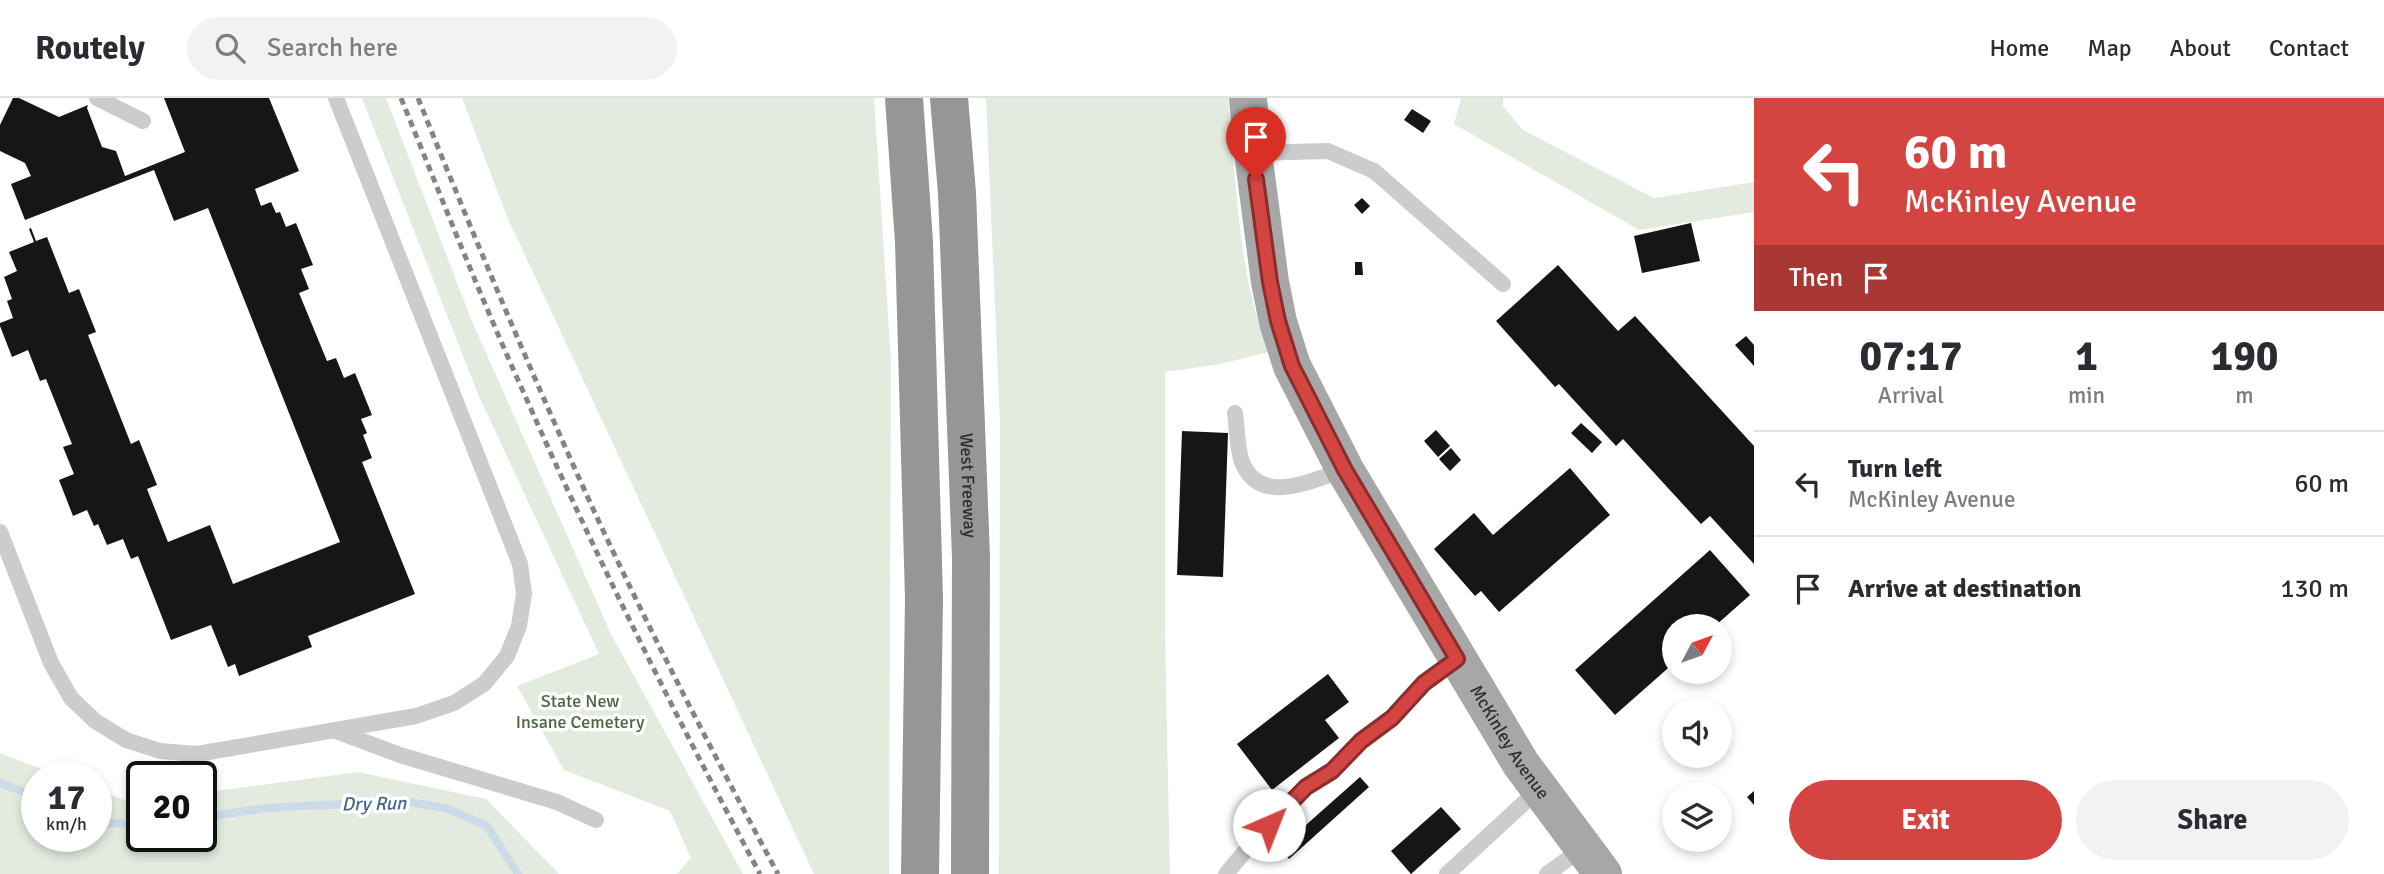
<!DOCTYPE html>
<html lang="en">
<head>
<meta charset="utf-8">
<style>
	:root { --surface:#fff; --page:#f2f2f3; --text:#2b2b33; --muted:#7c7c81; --line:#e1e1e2; --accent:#d44542 }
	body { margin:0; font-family:Signika,sans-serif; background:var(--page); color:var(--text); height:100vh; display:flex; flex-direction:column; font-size:26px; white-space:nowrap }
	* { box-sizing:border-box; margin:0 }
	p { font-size:23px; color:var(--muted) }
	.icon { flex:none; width:38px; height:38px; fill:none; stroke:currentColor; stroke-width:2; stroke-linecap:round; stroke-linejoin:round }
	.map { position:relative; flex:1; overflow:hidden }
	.details { display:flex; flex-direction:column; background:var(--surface); width:630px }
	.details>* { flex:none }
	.top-card { background:#d44542; color:#fff; overflow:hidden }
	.needle { width:46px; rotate:49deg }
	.fabs { position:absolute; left:1662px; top:516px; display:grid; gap:14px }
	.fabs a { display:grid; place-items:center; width:70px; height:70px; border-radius:50%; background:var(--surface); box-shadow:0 4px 10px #0003; font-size:35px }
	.speed { position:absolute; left:21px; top:663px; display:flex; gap:14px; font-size:35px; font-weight:700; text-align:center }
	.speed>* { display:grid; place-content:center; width:91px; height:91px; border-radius:50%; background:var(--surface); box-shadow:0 4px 10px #0003; line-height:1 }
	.speed small { font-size:18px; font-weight:400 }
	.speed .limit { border:4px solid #111; border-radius:10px; background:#fff; color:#111 }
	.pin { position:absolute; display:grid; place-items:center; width:60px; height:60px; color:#fff; margin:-72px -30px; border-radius:50% 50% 50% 0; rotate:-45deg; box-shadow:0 0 7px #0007 }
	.pin .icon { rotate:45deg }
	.me { position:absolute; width:77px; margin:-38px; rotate:44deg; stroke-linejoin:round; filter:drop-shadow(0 0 5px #0008) }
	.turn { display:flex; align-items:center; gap:24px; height:147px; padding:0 35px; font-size:32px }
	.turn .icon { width:91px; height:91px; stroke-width:2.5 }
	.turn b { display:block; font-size:49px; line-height:60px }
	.then { display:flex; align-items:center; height:66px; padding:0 35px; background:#0003; gap:14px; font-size:26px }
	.eta { display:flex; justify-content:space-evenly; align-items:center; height:119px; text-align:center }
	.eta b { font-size:42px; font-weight:800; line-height:49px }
	.action { display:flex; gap:14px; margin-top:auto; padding:14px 35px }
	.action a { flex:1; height:80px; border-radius:42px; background:var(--accent); color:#fff; font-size:28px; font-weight:800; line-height:80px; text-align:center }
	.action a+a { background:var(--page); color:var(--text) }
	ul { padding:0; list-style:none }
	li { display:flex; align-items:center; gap:21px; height:105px; padding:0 35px; border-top:2px solid var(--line) }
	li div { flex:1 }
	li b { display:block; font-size:26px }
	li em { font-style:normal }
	header { display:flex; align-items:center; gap:42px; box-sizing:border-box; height:98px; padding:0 35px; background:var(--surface); border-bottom:2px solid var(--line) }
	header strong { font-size:33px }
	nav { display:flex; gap:38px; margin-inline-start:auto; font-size:24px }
	.search { width:490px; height:63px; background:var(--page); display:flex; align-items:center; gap:18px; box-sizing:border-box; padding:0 24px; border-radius:38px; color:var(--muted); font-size:26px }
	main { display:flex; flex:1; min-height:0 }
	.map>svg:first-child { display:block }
	.green { fill:#e3eade }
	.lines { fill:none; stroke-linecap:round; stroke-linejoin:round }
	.stream { stroke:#ccdbe8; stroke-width:8 }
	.building { fill:#161616 }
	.lane { stroke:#ccc; stroke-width:16 }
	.primary { stroke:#a7a7a7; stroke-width:38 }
	.highway { stroke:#969696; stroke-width:38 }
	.rail { stroke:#848484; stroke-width:5; stroke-dasharray:7 5; stroke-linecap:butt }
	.route-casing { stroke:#8a2d2b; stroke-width:18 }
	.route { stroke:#d44542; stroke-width:12 }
	.labels { text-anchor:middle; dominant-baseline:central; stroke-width:7; stroke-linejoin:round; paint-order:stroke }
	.street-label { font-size:18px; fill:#2f2f2f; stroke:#fff }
	.park-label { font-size:18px; fill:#4e6640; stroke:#fff }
	.water-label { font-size:19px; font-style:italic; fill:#446889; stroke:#fff }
</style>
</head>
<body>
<header>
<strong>Routely</strong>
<div class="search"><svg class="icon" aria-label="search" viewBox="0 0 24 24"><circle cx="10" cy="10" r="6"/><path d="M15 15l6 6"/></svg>Search here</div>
<nav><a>Home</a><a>Map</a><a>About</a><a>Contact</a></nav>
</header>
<main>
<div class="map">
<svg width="1754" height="776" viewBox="0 0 1754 776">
	<rect width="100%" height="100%" fill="#fff"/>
	<path class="green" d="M362,0h24l85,221 140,315 132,240h-66l14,-16 -21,-47 -106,-41 -47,-84 82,-32 -121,-260z
		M462,0h412l17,264 -2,512h-75l-306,-655z
		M986,0h242c9,84 9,175 41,254l-49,12 -55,8v263l5,239h-171l1,-452z
		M1461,0h42v8l20,24 131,68 100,-16v30l-115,18 -185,-106z
		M0,655l63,24h-26v59h59v-47l36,14 10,-1v34h59v-43l157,-21 128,27 73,75h-559z"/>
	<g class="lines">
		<path class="stream" d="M0,685l37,14
			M201,720l64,-10 138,-7 43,7 41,18 31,48
			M96,722l6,3 40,1"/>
	</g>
	<path class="building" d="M13,0h6l40,19 29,-12 -1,3 15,39 14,4 9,25 60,-24 -21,-54h105l30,73 -44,18 6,17 10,-4 5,11 4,-1 6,15 10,-4 17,42 -12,4 8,20 -10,4 28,68 9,-3 8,20 11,-5 17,42 -11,4 6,14 -4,2 9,23 -10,4 53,132 -107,42 4,11 -73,29 -4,-12 -7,3 -17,-42 -40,15 -33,-84 -7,3 -8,-20 -16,6 -9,-21 -4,2 -7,-16 -14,6 -14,-36 15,-6 -11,-27 9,-3 -26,-65 -6,2 -12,-31 -16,7 -12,-31v-3l13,-5 -6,-17 5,-2 -8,-22 13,-6 -8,-19 25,-10 -5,-13 2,-1 5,13 11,-4 22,56 10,-4 17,43 -8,3 43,109 8,-4 18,45 -10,4 21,53 42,-17 23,59 107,-42 -132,-334 -34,13 -20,-51 -129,50 -14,-36 20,-8 -6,-13 -25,-12v-26z
		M1412,11l19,12 -8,12 -19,-13z
		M1362,100l8,8 -8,8 -8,-9z
		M1691,125l9,38 -58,12 -8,-37z
		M1355,164h7l1,13h-8z
		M1558,167l60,66 17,-15 119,130v118l-44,-48 -9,8 -78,-85 -7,7 -57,-62 -4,3 -59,-66z
		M1746,238l8,9v21l-19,-21z
		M1581,325l21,19 -10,11 -21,-20z
		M1436,332l14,16 -12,11 -14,-16z
		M1182,333l46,2 -5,144 -46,-2z
		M1451,350l10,12 -11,11 -11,-12z
		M1570,370l40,47 -111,97 -18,-21 -6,5 -41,-47 40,-36 19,22z
		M1710,452l40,45 -35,31h-40v36l-60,53 -40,-45z
		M1328,576l21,28 -24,18 14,18 -67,52 -35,-46z
		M1360,679l9,10 -80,72 -9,-11z
		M1754,693v14l-7,-8z
		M1441,709l20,22 -50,45 -20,-23z"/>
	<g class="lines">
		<path class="lane" d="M97,0l46,23
			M1253,55l75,-2 46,20 129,113
			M1235,315c2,15 2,35 7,49 18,45 70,18 102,8
			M0,434l51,131 20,35 24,23 31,19 34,11 37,3 219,-38 38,-13 30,-19 23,-28 12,-30 5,-32 -4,-30 -184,-466
			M336,633l64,24 157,47 39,18
			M1226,776l25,-30 55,-57 26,-16 29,-30 31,-23 33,-35 32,-24
			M1447,776l92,-85
			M1547,776l36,-26"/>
		<path class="primary" id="s1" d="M1248,0l5,55 17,129 8,40 14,44 53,104 176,294 82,110"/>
		<g class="highway">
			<path d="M904,0l10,144 10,356 -4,276"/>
			<path id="s2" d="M949,0l8,95 14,364 -1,317"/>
		</g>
		<path class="rail" d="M401,0c41,101 81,203 126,302 71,161 150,319 233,474
			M418,0c56,139 114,277 176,413 57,123 120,244 184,363"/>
	</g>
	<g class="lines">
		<g class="route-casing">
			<path id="route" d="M1256,81l14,103 8,39 14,45 53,104 112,189 -33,24 -32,35 -31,23 -29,30 -26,16 -37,38"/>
		</g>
		<use href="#route" class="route"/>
	</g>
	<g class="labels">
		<g class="street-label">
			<text stroke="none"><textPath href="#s2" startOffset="388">West Freeway</textPath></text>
			<text stroke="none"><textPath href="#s1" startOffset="707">McKinley Avenue</textPath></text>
		</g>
		<g class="park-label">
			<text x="580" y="603">State New<tspan x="580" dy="21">Insane Cemetery</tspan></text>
		</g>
		<g class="water-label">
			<text transform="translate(374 706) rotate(-1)">Dry Run</text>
		</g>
	</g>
</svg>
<div class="fabs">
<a><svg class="needle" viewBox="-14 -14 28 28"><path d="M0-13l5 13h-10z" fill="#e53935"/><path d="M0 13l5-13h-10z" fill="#7c7c81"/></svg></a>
<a><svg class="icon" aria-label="sound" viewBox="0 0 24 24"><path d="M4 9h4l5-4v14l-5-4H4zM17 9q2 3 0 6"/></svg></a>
<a><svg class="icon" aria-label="layers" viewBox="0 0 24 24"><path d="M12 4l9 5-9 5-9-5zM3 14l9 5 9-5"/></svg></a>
</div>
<div class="speed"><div>17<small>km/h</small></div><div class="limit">20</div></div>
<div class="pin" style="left:1256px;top:81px;background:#d93025"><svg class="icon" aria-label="arrive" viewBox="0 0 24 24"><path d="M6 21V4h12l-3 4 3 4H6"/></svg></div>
<svg class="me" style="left:1269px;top:727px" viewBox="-20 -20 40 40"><circle r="19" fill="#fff"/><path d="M0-13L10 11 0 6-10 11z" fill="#d44542"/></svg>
</div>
<section class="details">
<div class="top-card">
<div class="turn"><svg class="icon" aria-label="left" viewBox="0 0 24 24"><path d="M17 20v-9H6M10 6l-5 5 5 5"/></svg><div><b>60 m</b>McKinley Avenue</div></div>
<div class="then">Then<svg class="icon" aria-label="arrive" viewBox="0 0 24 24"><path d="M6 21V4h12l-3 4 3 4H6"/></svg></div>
</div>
<div class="eta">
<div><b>07:17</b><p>Arrival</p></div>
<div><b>1</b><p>min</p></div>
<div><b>190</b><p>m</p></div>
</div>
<ul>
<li><svg class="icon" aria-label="left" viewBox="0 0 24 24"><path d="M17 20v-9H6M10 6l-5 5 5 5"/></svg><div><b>Turn left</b><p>McKinley Avenue</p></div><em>60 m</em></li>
<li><svg class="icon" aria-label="arrive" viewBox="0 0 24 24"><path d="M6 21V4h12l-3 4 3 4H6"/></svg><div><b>Arrive at destination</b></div><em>130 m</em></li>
</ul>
<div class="action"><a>Exit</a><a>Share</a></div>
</section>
</main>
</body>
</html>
